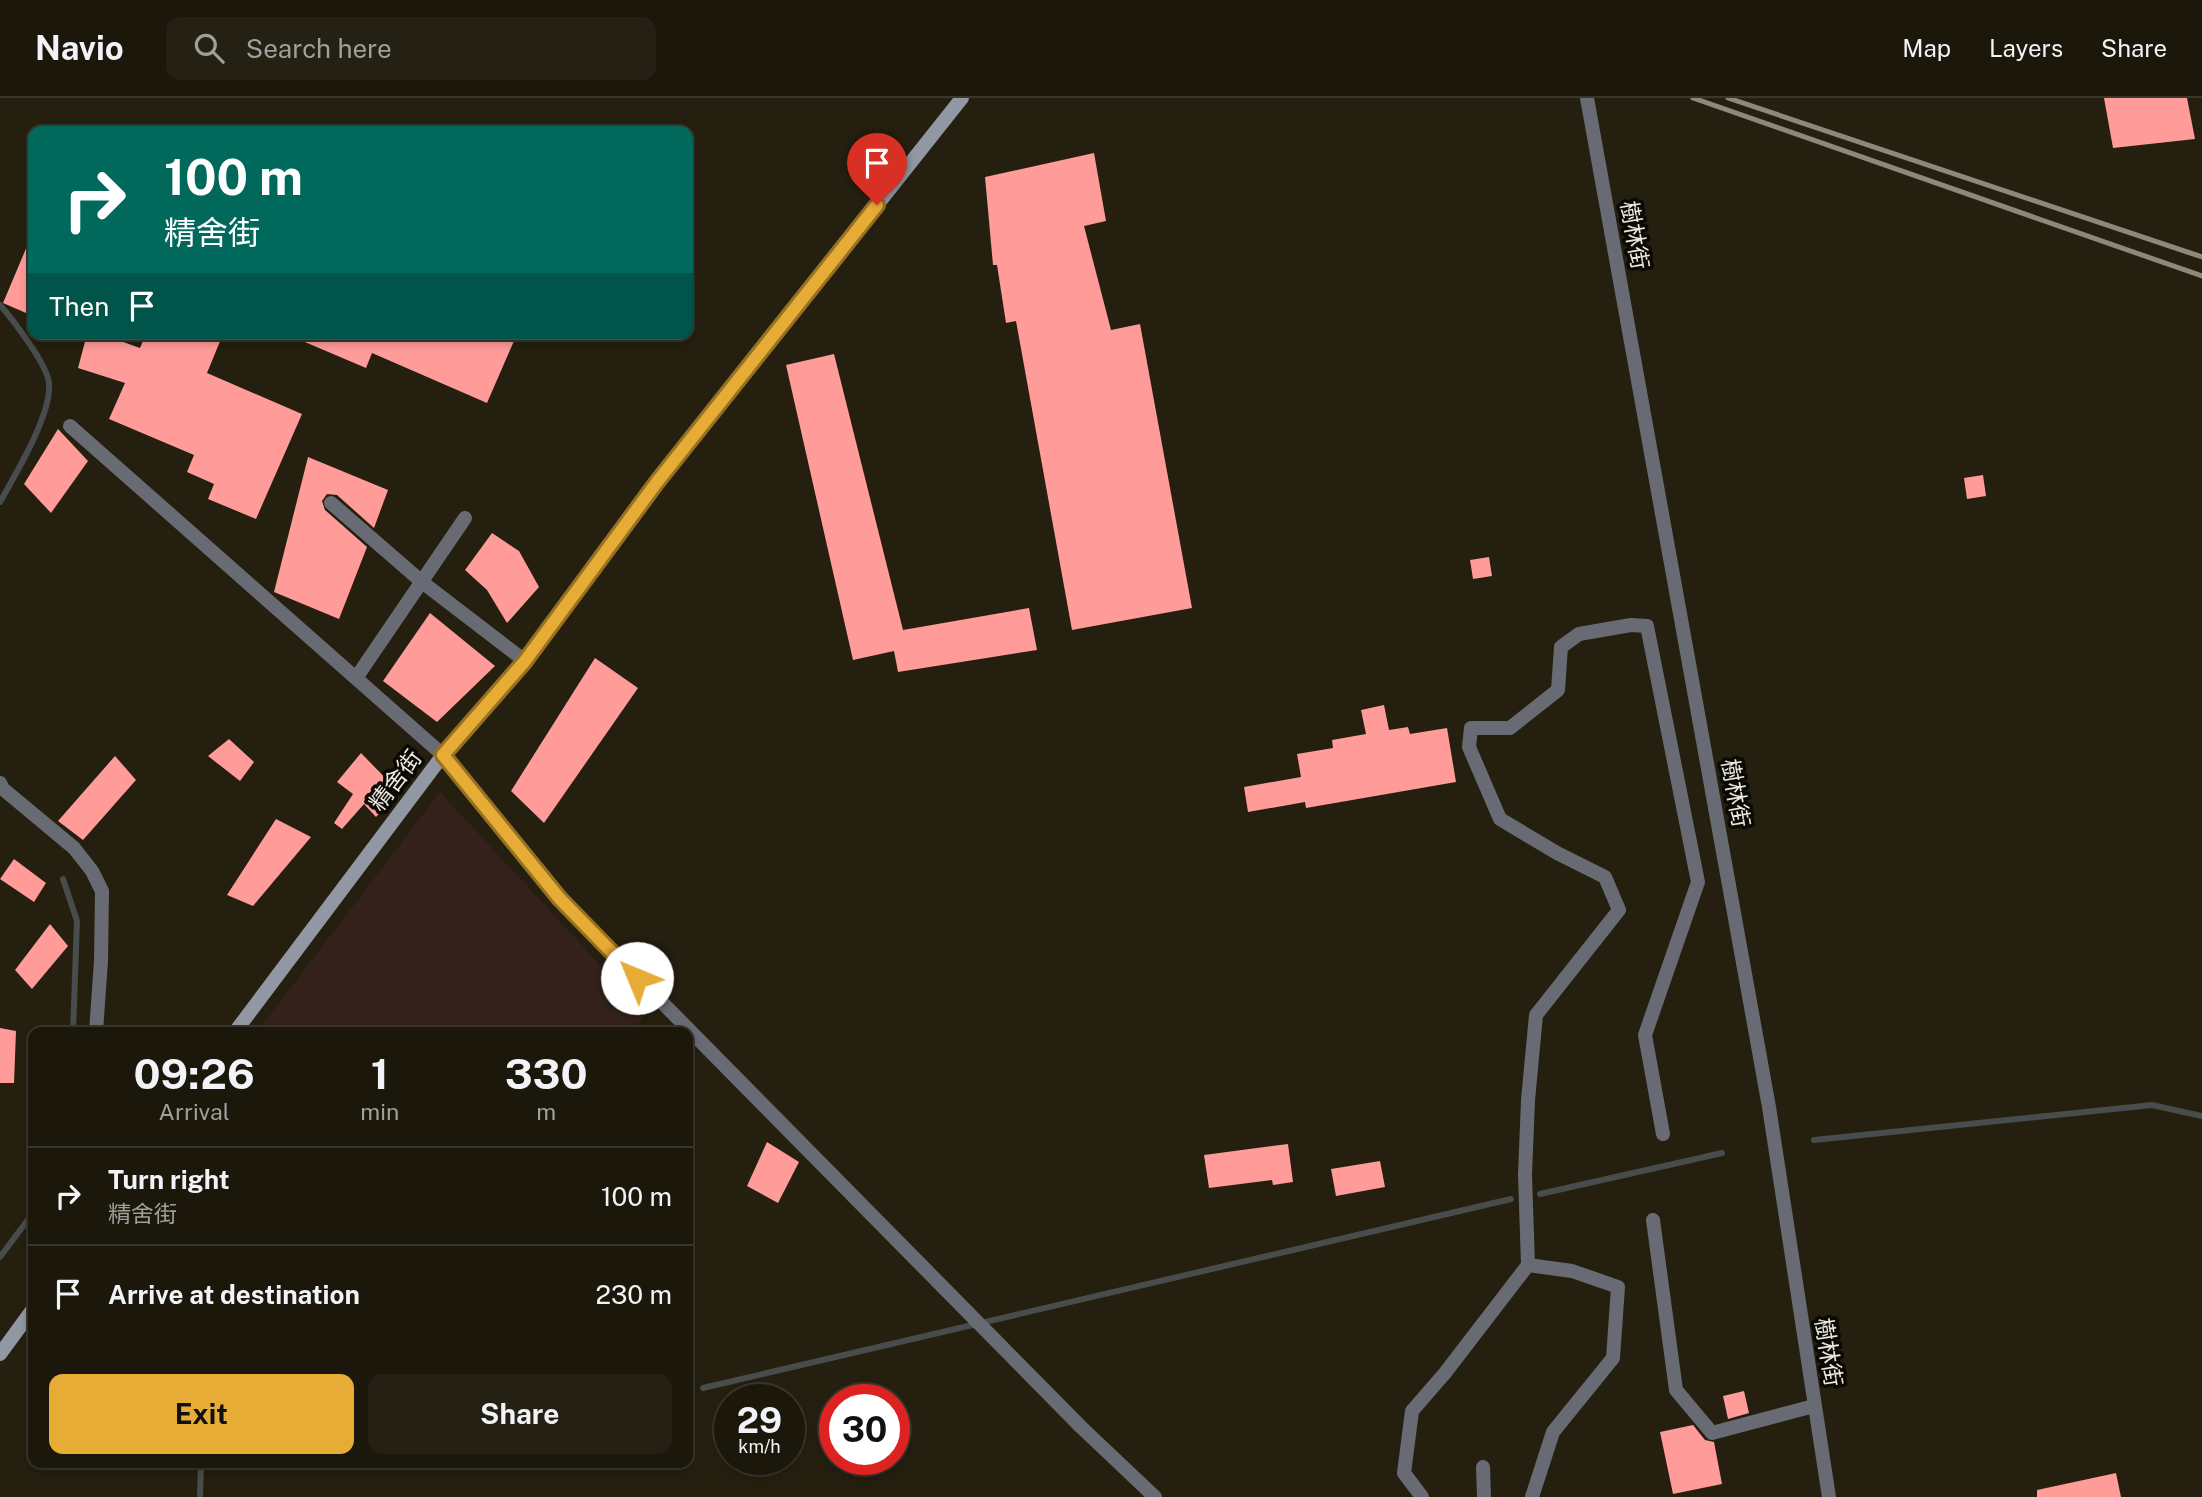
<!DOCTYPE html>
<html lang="en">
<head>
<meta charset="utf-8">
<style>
	:root { --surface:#1b170b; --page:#242014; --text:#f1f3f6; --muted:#a09f9d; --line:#39362c; --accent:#e6ac36 }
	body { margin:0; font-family:"Public Sans","Noto Sans TC",sans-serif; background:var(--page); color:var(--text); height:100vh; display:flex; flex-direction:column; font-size:26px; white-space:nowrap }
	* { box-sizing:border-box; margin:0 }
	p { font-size:23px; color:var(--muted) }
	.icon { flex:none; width:38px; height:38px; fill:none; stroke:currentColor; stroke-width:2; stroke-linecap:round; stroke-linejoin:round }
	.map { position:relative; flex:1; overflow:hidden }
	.side { position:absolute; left:28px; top:929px; width:665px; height:441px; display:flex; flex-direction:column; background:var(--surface); border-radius:14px; box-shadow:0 4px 10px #0003,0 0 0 2px var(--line) }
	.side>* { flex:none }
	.hud { position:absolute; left:28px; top:28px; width:665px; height:214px; border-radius:14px; box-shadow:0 4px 10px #0003,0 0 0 2px var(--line); background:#00695c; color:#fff; overflow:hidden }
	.speed { position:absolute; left:714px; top:1286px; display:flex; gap:14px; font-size:35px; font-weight:700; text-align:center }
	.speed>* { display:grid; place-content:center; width:91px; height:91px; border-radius:50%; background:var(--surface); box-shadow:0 4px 10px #0003,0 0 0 2px var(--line); line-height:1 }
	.speed small { font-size:18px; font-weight:400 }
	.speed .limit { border:10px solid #d22; background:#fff; color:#111 }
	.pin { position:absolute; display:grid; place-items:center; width:60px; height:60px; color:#fff; margin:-72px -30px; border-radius:50% 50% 50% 0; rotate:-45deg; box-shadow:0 0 7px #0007 }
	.pin .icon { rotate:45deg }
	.me { position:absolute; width:77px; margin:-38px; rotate:315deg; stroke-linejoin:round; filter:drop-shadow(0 0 5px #0008) }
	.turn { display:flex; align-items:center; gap:24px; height:147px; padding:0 21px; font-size:32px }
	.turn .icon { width:91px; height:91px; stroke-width:2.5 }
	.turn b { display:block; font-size:49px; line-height:60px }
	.then { display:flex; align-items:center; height:66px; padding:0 21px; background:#0003; gap:14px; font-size:26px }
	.eta { display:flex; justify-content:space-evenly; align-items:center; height:119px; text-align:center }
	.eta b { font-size:42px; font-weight:700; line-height:49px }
	.action { display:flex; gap:14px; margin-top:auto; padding:14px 21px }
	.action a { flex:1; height:80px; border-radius:14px; background:var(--accent); color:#111; font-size:28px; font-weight:700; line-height:80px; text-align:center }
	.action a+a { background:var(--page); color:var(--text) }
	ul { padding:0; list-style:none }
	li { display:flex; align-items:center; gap:21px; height:98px; padding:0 21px; border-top:2px solid var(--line) }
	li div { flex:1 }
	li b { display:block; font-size:26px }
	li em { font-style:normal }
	header { display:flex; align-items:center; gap:42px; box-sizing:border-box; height:98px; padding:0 35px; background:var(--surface); border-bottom:2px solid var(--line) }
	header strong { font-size:33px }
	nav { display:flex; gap:38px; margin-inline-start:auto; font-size:24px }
	.search { width:490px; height:63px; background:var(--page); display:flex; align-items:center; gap:18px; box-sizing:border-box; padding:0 24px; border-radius:14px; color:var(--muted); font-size:26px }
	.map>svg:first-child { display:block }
	.education { fill:#34211c }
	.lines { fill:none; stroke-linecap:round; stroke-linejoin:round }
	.stream { stroke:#474c4c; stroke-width:6 }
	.building { fill:#ff9b99 }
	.street { stroke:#686b73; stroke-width:14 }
	.secondary { stroke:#9197a3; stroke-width:14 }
	.rail { stroke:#8c887b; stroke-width:5 }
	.route-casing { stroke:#967023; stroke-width:18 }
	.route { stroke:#e6ac36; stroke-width:12 }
	.labels { text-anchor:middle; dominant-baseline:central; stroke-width:7; stroke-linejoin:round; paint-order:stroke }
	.street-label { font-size:23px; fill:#eceadf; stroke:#0b0904 }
</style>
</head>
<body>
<header>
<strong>Navio</strong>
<div class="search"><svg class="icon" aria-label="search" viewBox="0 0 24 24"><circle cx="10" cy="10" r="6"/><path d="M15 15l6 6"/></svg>Search here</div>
<nav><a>Map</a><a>Layers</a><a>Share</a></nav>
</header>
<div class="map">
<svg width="2202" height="1399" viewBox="0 0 2202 1399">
	<rect width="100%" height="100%" fill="#241f0f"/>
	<path class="education" d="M440,694l206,222 -15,18h-374z"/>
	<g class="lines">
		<path class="stream" d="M0,207c13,15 47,59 49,78 3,31 -33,90 -49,119
			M63,781l14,42 -4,111
			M1814,1042l338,-35 50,11
			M1540,1096l182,-41
			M0,1159l33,-44
			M703,1290l808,-189
			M200,1399l1,-34"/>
	</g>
	<path class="building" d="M2104,0h83l8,41 -82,9z
		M1094,55l12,68 -22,5 27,104 29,-6 52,284 -120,22 -56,-309 -10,2 -9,-58h-4l-8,-88z
		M33,134v84l-30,-13z
		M87,236h14l39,14 6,-14h77l-16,39 95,41 -46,105 -48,-20 6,-15 -27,-12 7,-17 -85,-36 16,-36 -47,-15z
		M286,236h231l-30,69 -115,-50 -6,15z
		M834,256l69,276 126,-22 8,42 -139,22 -4,-21 -41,9 -67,-295z
		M58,331l30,32 -37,52 -27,-29z
		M308,359l80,33 -14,38 -37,-33 -10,-1 -5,7 3,9 42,37 -28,72 -65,-27z
		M1983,377l3,21 -19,3 -3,-21z
		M492,435l27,18 20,36 -32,36 -20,-33 -22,-20z
		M1489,459l3,19 -19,3 -3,-19z
		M430,515l65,53 -58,56 -54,-41z
		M595,560l43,30 -94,135 -33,-32z
		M1384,607l5,25 19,-3 2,7 37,-6 9,54 -150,26 -1,-6 -57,10 -4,-25 57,-10 -4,-23 36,-6 -1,-8 34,-6 -5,-24z
		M229,641l25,23 -14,19 -32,-25z
		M361,655l38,39 -23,25 -12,-13 -22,25 -8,-6 19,-29 -16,-12z
		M115,658l21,24 -53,60 -25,-19z
		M276,721l35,18 -58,69 -26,-11z
		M14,761l32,24 -12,19 -34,-23z
		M50,826l18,22 -36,43 -17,-19z
		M0,930l16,3 -2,52h-14z
		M767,1044l32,20 -21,41 -31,-17z
		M1288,1046l5,38 -20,3 -1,-5 -63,8 -5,-33z
		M1380,1063l5,26 -49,9 -5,-27z
		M1744,1293l5,22 -21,6 -5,-23z
		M1693,1327l12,15 9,2 8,42 -49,10 -13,-62z
		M2116,1375l5,24h-84v-7z"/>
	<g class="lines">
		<path class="street" d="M1587,0l182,1009 60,390
			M70,328l373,329 117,144 521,528 74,70
			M331,405l91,79 103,79
			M356,580l109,-160
			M0,685l3,6 71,59 18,23 10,20 -1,70 -5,71
			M1653,1122l23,170 36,43 102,-27
			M1483,1369l1,30
			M1422,1399l-18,-24 8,-62 33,-38 83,-108
			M1532,1399l21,-65 60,-74 5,-71 -46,-16 -44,-6 -3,-90 3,-75 8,-85 83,-105 -14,-33 -48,-24 -57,-34 -31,-72 2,-19h39l48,-38 3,-43 18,-13 52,-9 16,1 51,256 -53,153 18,99"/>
		<path class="secondary" d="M235,934l208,-277 82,-94 132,-179 305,-384
			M0,1256l33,-45"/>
		<path class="rail" d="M1693,0l509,178
			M1728,0l474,159"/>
	</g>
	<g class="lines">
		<g class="route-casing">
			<path id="route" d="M637,880l-77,-79 -117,-144 82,-94 132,-179 220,-277"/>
		</g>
		<use href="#route" class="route"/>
	</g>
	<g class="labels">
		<g class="street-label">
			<text transform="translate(1635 137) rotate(80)">樹林街</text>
			<text transform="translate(395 682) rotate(-53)">精舍街</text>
			<text transform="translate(1736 695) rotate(80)">樹林街</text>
			<text transform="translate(1829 1254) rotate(81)">樹林街</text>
		</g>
	</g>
</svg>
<div class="speed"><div>29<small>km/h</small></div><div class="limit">30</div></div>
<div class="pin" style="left:877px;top:107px;background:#d93025"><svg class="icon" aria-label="arrive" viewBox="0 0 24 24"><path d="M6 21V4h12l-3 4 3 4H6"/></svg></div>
<svg class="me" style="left:637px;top:880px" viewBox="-20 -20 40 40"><circle r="19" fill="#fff"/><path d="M0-13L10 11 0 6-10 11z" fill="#e6ac36"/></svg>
<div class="hud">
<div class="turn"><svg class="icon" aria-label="right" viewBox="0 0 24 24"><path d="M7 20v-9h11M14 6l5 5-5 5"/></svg><div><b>100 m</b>精舍街</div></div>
<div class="then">Then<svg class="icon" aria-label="arrive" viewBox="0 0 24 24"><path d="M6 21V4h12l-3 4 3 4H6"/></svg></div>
</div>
<section class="side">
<div class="eta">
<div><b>09:26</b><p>Arrival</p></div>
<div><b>1</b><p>min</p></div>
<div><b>330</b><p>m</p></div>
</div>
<ul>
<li><svg class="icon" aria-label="right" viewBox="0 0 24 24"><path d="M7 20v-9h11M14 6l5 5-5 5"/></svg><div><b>Turn right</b><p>精舍街</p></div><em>100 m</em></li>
<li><svg class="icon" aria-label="arrive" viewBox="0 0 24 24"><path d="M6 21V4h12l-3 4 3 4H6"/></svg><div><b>Arrive at destination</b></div><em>230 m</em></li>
</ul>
<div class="action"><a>Exit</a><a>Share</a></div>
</section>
</div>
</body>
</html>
